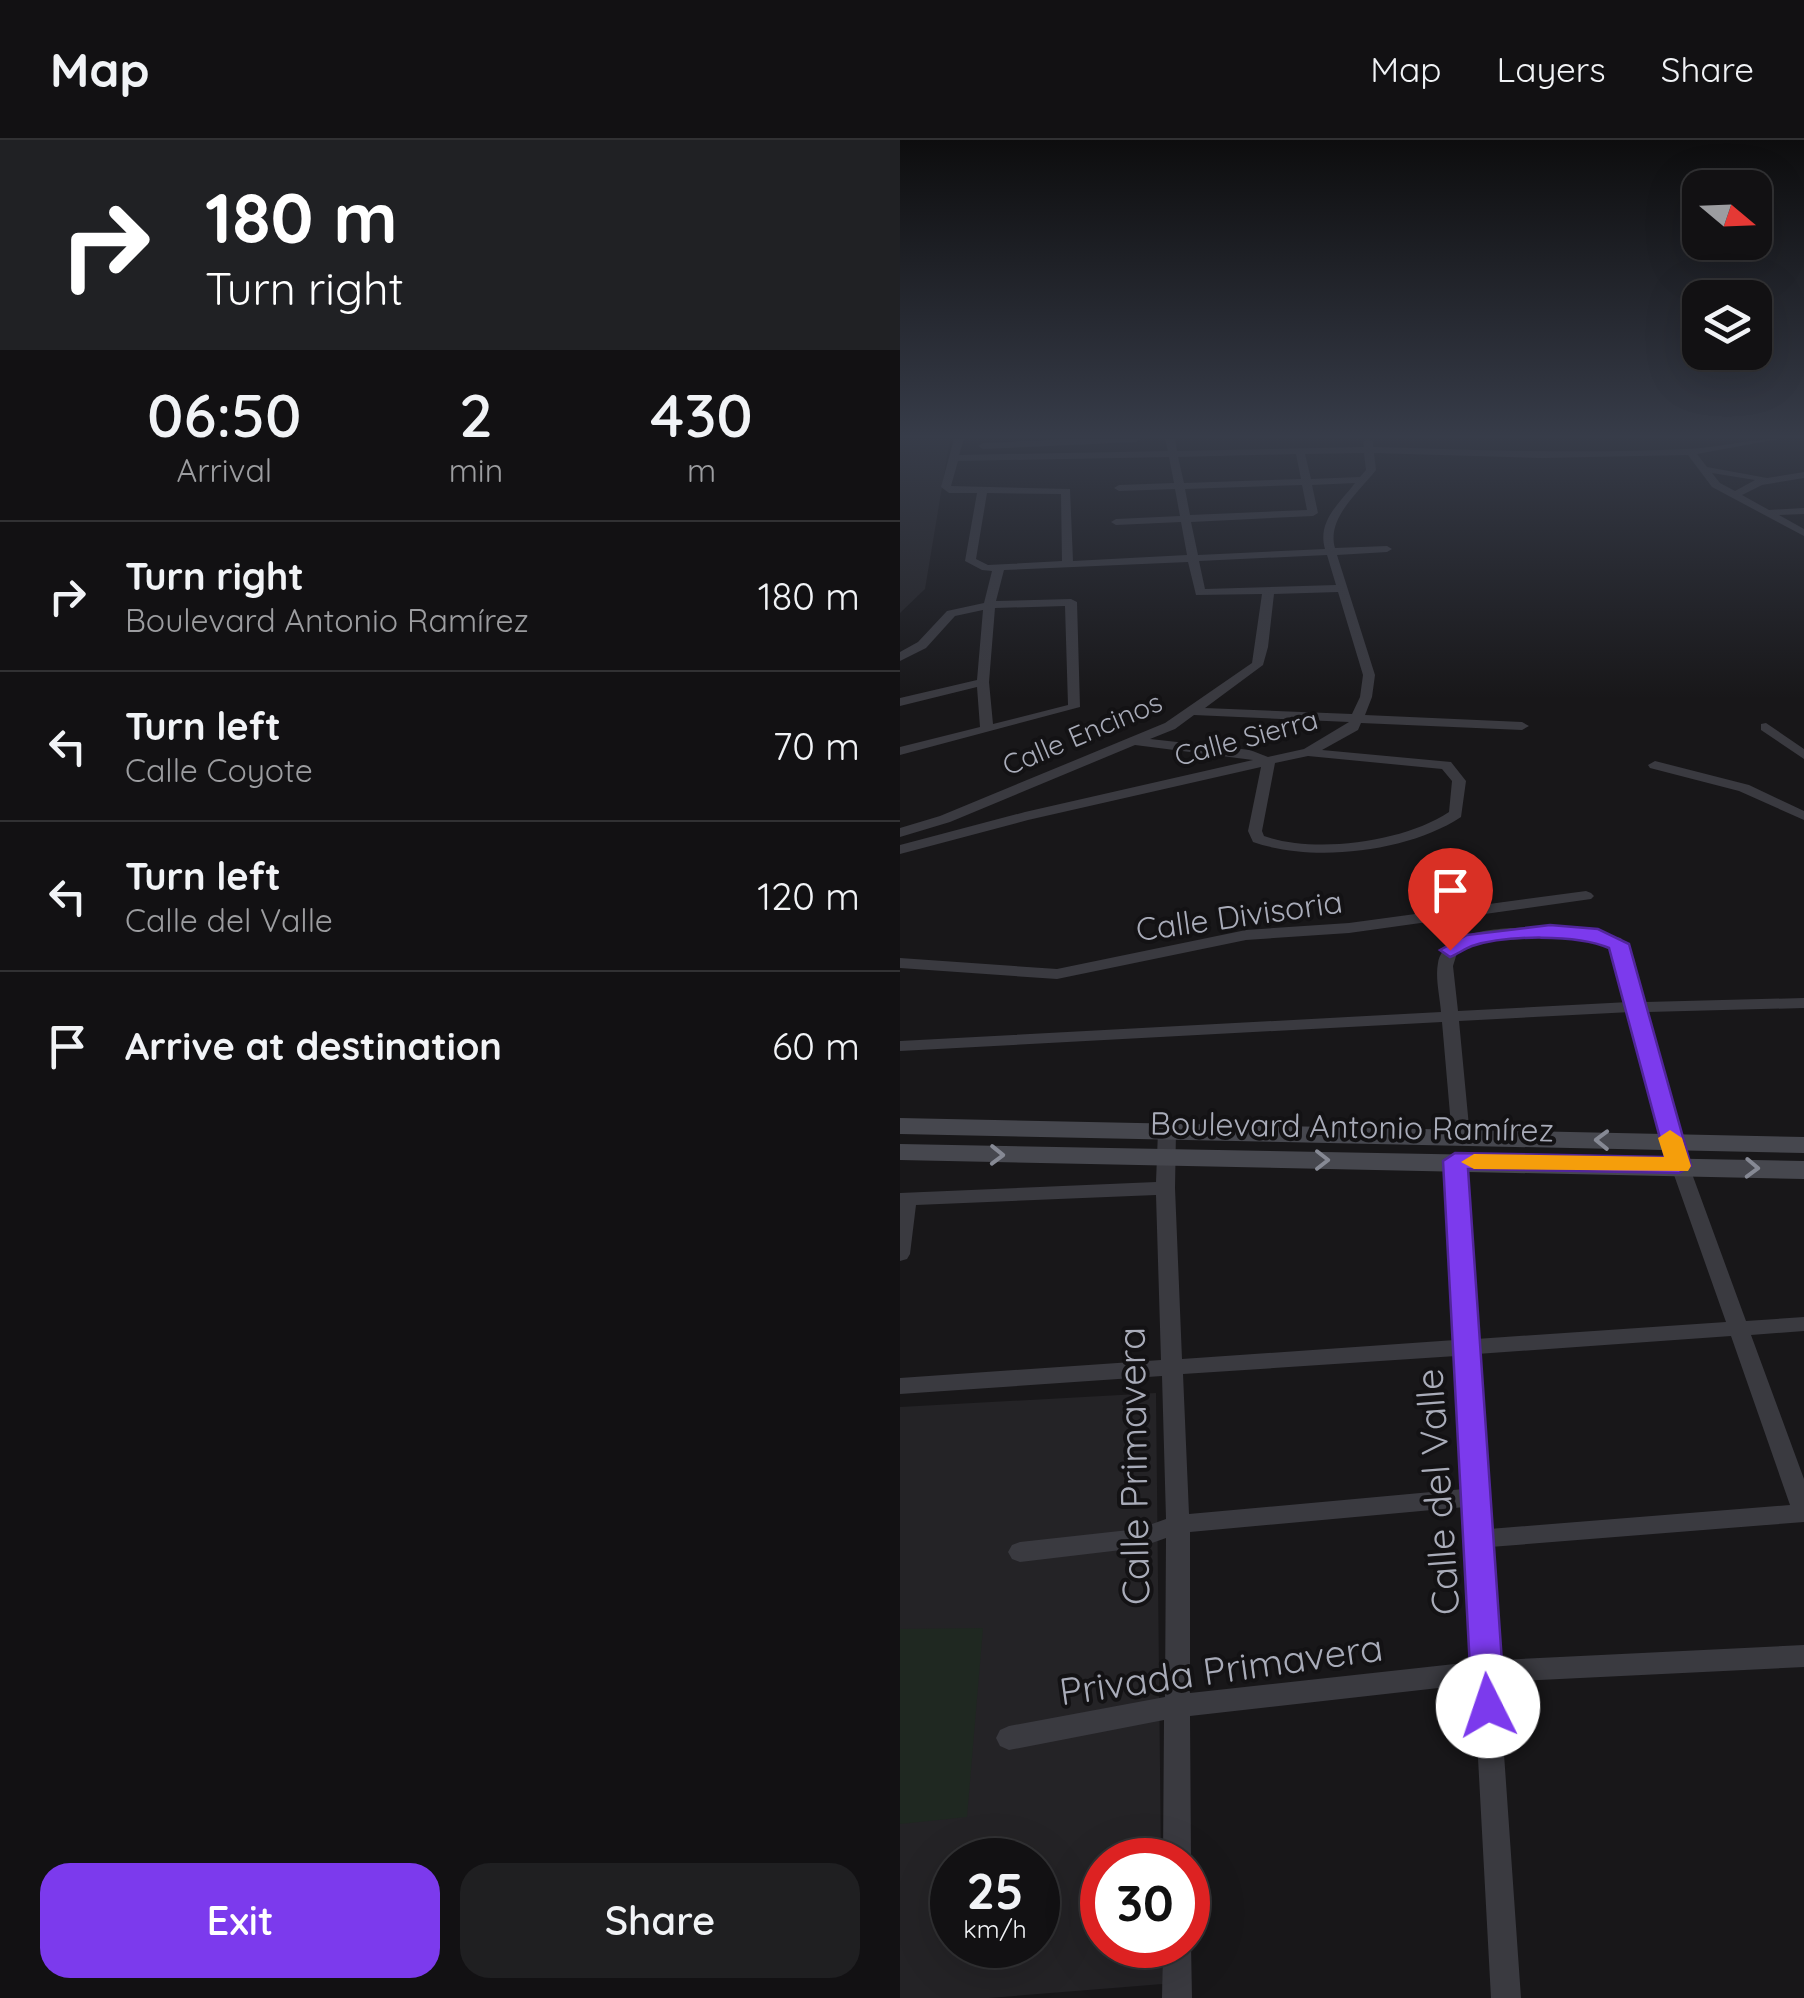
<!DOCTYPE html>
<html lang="en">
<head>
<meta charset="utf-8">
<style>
	:root { --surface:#121113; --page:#1f1f21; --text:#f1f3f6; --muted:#9c9da0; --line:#313133; --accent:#7c3aed }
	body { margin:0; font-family:Quicksand,sans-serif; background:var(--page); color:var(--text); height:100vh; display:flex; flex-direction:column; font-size:38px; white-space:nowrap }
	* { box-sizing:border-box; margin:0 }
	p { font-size:32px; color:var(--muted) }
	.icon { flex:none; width:55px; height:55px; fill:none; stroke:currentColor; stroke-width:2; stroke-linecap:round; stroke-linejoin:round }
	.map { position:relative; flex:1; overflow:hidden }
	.sheet { display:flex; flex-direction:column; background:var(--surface); width:900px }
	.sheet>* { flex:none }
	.top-card { background:#202124; color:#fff; overflow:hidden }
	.needle { width:65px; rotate:109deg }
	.fabs { position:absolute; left:782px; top:30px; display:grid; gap:20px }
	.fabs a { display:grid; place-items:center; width:90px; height:90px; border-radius:20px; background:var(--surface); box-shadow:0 10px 40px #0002,0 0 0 2px var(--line); font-size:50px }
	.speed { position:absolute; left:30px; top:1698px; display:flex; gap:20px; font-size:50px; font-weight:700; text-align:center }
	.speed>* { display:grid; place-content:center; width:130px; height:130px; border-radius:50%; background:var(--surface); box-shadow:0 10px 40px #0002,0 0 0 2px var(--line); line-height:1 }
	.speed small { font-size:25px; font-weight:400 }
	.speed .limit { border:15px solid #d22; background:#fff; color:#111 }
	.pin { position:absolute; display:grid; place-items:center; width:85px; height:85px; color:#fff; margin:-102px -42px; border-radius:50% 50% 50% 0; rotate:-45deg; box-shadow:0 0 10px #0007 }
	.pin .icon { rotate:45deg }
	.me { position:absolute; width:110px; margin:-55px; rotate:356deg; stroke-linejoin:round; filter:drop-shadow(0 0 8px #0008) }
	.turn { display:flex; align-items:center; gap:35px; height:210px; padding:0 40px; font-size:45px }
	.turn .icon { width:130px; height:130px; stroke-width:2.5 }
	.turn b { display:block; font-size:70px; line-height:85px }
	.eta { display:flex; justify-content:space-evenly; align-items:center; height:170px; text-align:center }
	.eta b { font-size:60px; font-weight:600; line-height:70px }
	.action { display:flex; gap:20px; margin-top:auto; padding:20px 40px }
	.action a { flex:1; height:115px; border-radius:30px; background:var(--accent); color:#fff; font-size:40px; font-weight:600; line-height:115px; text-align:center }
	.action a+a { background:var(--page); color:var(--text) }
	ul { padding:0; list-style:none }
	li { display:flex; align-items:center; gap:30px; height:150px; padding:0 40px; border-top:2px solid var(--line) }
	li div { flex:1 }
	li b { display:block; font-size:38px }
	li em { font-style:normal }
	header { display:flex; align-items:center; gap:60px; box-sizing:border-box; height:140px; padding:0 50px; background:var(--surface); border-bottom:2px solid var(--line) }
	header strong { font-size:48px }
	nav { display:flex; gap:55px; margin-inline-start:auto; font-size:35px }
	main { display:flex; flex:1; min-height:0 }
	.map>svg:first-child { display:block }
	.built { fill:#242326; fill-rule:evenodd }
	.green { fill:#1f2821 }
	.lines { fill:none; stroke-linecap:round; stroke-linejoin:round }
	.minor { fill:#3a3a40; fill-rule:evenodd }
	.secondary { fill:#46474e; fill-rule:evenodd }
	.oneway { stroke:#868994 }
	.route { fill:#7c3aed; stroke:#51269a; stroke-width:2.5 }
	.slow { fill:#f59e0b }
	.labels { text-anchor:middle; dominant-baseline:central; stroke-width:8; stroke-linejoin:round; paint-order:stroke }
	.far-street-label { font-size:28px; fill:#a9acb9; stroke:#131214 }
	.street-label { font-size:32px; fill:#a9acb9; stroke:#131214 }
	.near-street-label { font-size:38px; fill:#a9acb9; stroke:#131214 }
</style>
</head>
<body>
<header>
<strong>Map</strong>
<nav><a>Map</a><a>Layers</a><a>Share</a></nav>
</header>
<main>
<section class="sheet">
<div class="top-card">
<div class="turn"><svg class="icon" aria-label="right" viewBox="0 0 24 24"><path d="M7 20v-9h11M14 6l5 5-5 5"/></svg><div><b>180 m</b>Turn right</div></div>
</div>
<div class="eta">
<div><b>06:50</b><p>Arrival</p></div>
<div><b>2</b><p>min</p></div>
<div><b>430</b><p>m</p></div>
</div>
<ul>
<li><svg class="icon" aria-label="right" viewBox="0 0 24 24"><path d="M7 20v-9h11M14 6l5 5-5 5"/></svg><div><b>Turn right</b><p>Boulevard Antonio Ramírez</p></div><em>180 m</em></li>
<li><svg class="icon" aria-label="left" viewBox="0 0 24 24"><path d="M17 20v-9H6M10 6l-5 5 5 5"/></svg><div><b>Turn left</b><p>Calle Coyote</p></div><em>70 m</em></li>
<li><svg class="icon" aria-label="left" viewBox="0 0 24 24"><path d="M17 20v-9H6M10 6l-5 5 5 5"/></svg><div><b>Turn left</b><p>Calle del Valle</p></div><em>120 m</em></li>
<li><svg class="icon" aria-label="arrive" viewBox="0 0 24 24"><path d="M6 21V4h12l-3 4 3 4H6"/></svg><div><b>Arrive at destination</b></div><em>60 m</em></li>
</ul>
<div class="action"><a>Exit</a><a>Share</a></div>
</section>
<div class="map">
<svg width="904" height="1858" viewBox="0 0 904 1858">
	<rect width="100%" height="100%" fill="#181719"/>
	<path class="built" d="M0,299h50l-25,150 -25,24z
		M256,1253l5,467h-59v85h60l1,39 -174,14h-89v-591zM52,1720h86v85h-86z"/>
	<path class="green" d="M83,1488l-16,189 -67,7v-195z"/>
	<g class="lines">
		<path class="minor" d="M54,299h10l-5,16 209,-4 -3,-12h10l2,12 187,-4 -1,-5 5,-3 5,3v5c105,3 209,7 314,2 30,-1 60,-10 91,-10l-81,15 10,13 60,11 37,-6v6l-42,7 -20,10 27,15 35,-2v6l-25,1 25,14v7l-92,-49 -24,-32 -146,3 -168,-5 2,17c-16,21 -50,48 -41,78l52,-2 5,3 -5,3 -50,3 38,120 -3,22 -7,18 157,7 7,4 -7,4 -161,-7 -3,7 -36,20 129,12 15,19 -5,36c-53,35 -148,46 -208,25l-5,-11 13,-64 -233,53 -128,34v-9l125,-33 228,-52 -118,-15 -185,77 -50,15v-9l40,-12 225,-93 87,-60 10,-69 -66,1 -8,-33 -184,8 -8,31 75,-2 6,3 3,105 -180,48v-8l80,-20 -3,-40 -77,19v-8l77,-18 6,-70 -28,6 -29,32 -26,13v-9l18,-10 29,-31 37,-8 8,-32 -10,-1 -17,-9 12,-68h-28l-8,-6zM464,313l2,17 -6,7 -49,2 -6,-25zM396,314l5,25 -117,4 -6,-26zM269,317l5,26 -55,2 -5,3 5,3 56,-2 5,27 -64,3 -5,3 5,3 65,-3 6,33 -114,6 -3,-72 -119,-3 7,-25zM812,333l43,7 -20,11 -15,-8zM455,343c-16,21 -38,38 -30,66l-127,6 -7,-33 122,-6 5,-3 -6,-28zM402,345l5,25 -117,5 -5,-26zM87,353l74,1 1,67 -74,4 -12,-6zM427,415l9,30 -131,4 -6,-28zM438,452l25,83 -3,22 -8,17 -147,-6 58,-43 5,-18 6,-53zM165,466l3,99 -75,19 -4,-42 6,-74zM294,575l155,7 -45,27 -36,8 -18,-7 -100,-11 25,-10zM408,616l134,13 10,12 -3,31c-45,30 -133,42 -185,24l-2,-5 13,-68z
			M171,299h70l-5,3 -153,7 -5,-3 5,-3z
			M866,583l38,26v10l-43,-29v-6z
			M755,621l94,24 55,26v9l-65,-29 -89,-23 -2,-3z
			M686,751l5,2 3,3 -3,3 -242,34 -103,7 -189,39 -157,-11v-10l157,11 189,-39 103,-7z
			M630,787l49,2 42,9 13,20 11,44 159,-4v10l-156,4 32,129 66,180 58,-4v14l-53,4 53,144v43l-314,25 8,113 306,-15v22l-305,15 22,316h-30l-17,-314 -284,32 1,144 -3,8v-8h-25l1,-140 -155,30 -9,-4 -4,-8 4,-8 9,-4 156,-29 1,-159 -28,10 -118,14 -8,-3 -4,-7 4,-7 8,-3 118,-13 28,-10 -4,-143 -262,18v-16l261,-18 -5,-165 -240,10 -6,49 -3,5 -7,2v-68l256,-11 2,-51 3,-4h12l3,4 -1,57 7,171 273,-19 -9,-179 9,-6 9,6 12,178 250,-17 -64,-181 -31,-129 -172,9 11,116 -9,6 -9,-6 -10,-115 -542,29v-10l541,-29c-1,-15 -6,-34 -3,-49 7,-35 64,-34 92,-36zM655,797l54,7 9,14 11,44 -171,9 -5,-45 4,-13 28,-12zM831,1196l59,169 -301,24 -12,-175zM556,1216l8,133 -275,25 -6,-140zM565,1367l8,155 -283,31v-161z
			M288,1796l3,9 1,53h-30l1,-53h25z"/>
		<path class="secondary" d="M0,978l904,19v16l-904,-19z
			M0,1004l904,17v18l-904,-19z"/>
	</g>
	<defs><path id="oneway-chevron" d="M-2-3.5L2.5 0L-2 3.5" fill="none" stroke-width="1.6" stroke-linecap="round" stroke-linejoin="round" transform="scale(2.5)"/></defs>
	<g class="oneway">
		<use href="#oneway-chevron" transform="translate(702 1000) rotate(-179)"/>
		<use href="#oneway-chevron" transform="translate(97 1015) rotate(1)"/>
		<use href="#oneway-chevron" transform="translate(422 1020)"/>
		<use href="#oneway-chevron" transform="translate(852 1028) rotate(2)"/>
	</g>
	<linearGradient id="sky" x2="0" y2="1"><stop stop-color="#0d0d0e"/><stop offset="0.53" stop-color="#373c49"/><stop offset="1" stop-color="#373c49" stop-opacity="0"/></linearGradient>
	<rect width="904" height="559" fill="url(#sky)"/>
	<path class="route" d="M650,785l48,4 31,15 62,222 -12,7 -211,-4 37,537 -5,10 -12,4 -11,-4 -5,-10 -29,-545 12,-8 210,4 -56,-209c-32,-14 -103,-13 -137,-2 -8,3 -14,8 -22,11l-10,-7 27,-15z"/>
	<path class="slow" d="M770,990l12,8 9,28 -3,5 -214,-2 -13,-7 13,-8 190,3 -6,-19z"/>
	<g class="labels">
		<g class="far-street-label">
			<text transform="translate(182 593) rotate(-23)">Calle Encinos</text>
			<text transform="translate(346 597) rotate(-15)">Calle Sierra</text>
		</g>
		<g class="street-label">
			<text transform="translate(339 775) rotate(-8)">Calle Divisoria</text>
			<text transform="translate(452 986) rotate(1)">Boulevard Antonio Ramírez</text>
		</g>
		<g class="near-street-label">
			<text transform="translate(233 1326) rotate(-91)">Calle Primavera</text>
			<text transform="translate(537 1352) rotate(-94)">Calle del Valle</text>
			<text transform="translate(321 1529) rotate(-8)">Privada Primavera</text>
		</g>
	</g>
</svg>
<div class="fabs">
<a><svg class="needle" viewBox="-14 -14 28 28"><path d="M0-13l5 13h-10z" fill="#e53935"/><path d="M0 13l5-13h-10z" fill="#9c9da0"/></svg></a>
<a><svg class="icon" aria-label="layers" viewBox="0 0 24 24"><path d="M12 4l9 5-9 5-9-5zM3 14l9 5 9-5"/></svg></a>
</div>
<div class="speed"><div>25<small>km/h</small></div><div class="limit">30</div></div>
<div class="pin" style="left:550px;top:810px;background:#d93025"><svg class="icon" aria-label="arrive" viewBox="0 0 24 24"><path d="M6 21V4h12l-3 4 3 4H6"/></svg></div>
<svg class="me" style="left:588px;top:1566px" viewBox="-20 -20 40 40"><circle r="19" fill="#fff"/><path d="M0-13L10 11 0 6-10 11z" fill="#7c3aed"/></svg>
</div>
</main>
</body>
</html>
